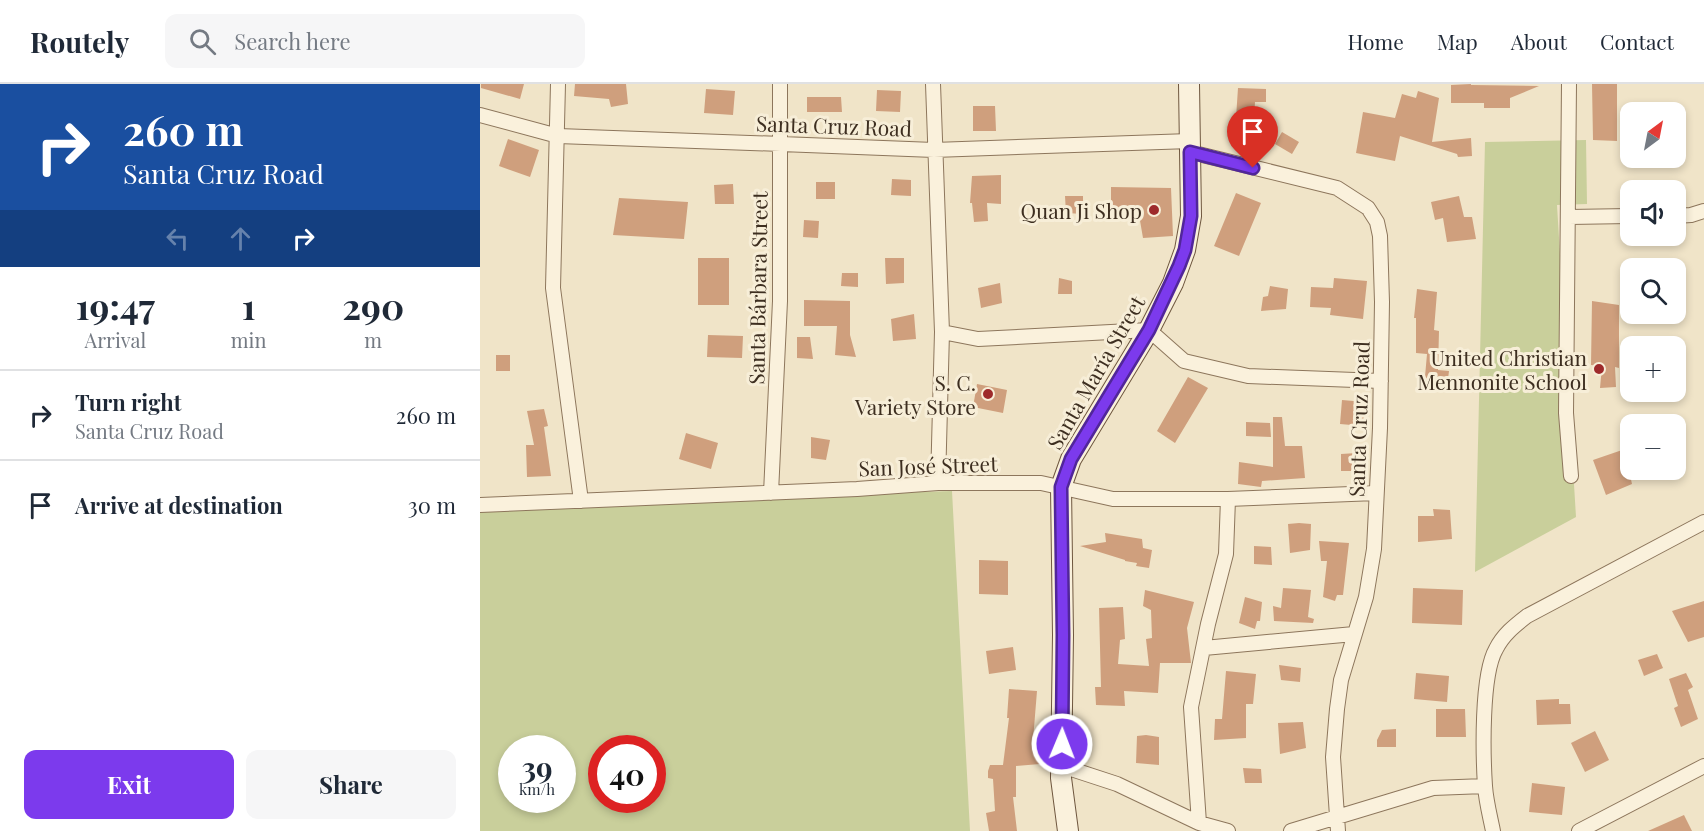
<!DOCTYPE html>
<html lang="en">
<head>
<meta charset="utf-8">
<style>
	:root { --surface:#fff; --page:#f6f6f7; --text:#1f2937; --muted:#747a83; --line:#e0e1e3; --accent:#7c3aed }
	body { margin:0; font-family:"Playfair Display",serif; background:var(--page); color:var(--text); height:100vh; display:flex; flex-direction:column; font-size:22px; white-space:nowrap }
	* { box-sizing:border-box; margin:0 }
	p { font-size:20px; color:var(--muted) }
	.icon { flex:none; width:33px; height:33px; fill:none; stroke:currentColor; stroke-width:2; stroke-linecap:round; stroke-linejoin:round }
	.map { position:relative; flex:1; overflow:hidden }
	.details { display:flex; flex-direction:column; background:var(--surface); width:480px }
	.details>* { flex:none }
	.hud { background:#1a4fa0; color:#fff; overflow:hidden }
	.needle { width:39px; rotate:32deg }
	.tools { position:absolute; left:1140px; top:18px; display:grid; gap:12px }
	.tools a { display:grid; place-items:center; width:66px; height:66px; border-radius:12px; background:var(--surface); box-shadow:0 3px 9px #0003; font-size:30px }
	.speed { position:absolute; left:18px; top:651px; display:flex; gap:12px; font-size:30px; font-weight:700; text-align:center }
	.speed>* { display:grid; place-content:center; width:78px; height:78px; border-radius:50%; background:var(--surface); box-shadow:0 3px 9px #0003; line-height:1 }
	.speed small { font-size:15px; font-weight:400 }
	.speed .limit { border:9px solid #d22; background:#fff; color:#111 }
	.pin { position:absolute; display:grid; place-items:center; width:51px; height:51px; color:#fff; margin:-62px -26px; border-radius:50% 50% 50% 0; rotate:-45deg; box-shadow:0 0 6px #0007 }
	.pin .icon { rotate:45deg }
	.me { position:absolute; width:66px; margin:-33px; rotate:1deg; stroke-linejoin:round; filter:drop-shadow(0 0 4px #0008) }
	.turn { display:flex; align-items:center; gap:21px; height:126px; padding:0 24px; font-size:27px }
	.turn .icon { width:78px; height:78px; stroke-width:2.5 }
	.turn b { display:block; font-size:42px; line-height:51px }
	.lanes { display:flex; align-items:center; height:57px; padding:0 24px; background:#0003; justify-content:center; gap:30px; direction:ltr }
	.lanes .off { opacity:.35 }
	.eta { display:flex; justify-content:space-evenly; align-items:center; height:102px; text-align:center }
	.eta b { font-size:36px; font-weight:700; line-height:42px }
	.primary-button { display:flex; gap:12px; margin-top:auto; padding:12px 24px }
	.primary-button a { flex:1; height:69px; border-radius:12px; background:var(--accent); color:#fff; font-size:24px; font-weight:700; line-height:69px; text-align:center }
	.primary-button a+a { background:var(--page); color:var(--text) }
	ul { padding:0; list-style:none }
	li { display:flex; align-items:center; gap:18px; height:90px; padding:0 24px; border-top:2px solid var(--line) }
	li div { flex:1 }
	li b { display:block; font-size:22px }
	li em { font-style:normal }
	header { display:flex; align-items:center; gap:36px; box-sizing:border-box; height:84px; padding:0 30px; background:var(--surface); border-bottom:2px solid var(--line) }
	header strong { font-size:28px }
	nav { display:flex; gap:33px; margin-inline-start:auto; font-size:21px }
	.search { width:420px; height:54px; background:var(--page); display:flex; align-items:center; gap:15px; box-sizing:border-box; padding:0 21px; border-radius:12px; color:var(--muted); font-size:22px }
	main { display:flex; flex:1; min-height:0 }
	.map>svg:first-child { display:block }
	.green { fill:#c9cf9b; fill-rule:evenodd }
	.building { fill:#cf9f7d }
	.lines { fill:none; stroke-linecap:round; stroke-linejoin:round }
	.street-casing { stroke:#8d765c; stroke-width:16 }
	.secondary-casing { stroke:#6f573f; stroke-width:22 }
	.street { stroke:#faf1dc; stroke-width:14 }
	.secondary { stroke:#faf1dc; stroke-width:20 }
	.route-casing { stroke:#51269a; stroke-width:15 }
	.route { stroke:#7c3aed; stroke-width:10 }
	.poi-dot { fill:#9e2a2b; stroke:#f7eed8; stroke-width:2 }
	.labels { text-anchor:middle; dominant-baseline:central; stroke-width:6; stroke-linejoin:round; paint-order:stroke }
	.street-label { font-size:21px; fill:#3d2e20; stroke:#f7eed8 }
	.poi-label { font-size:21px; fill:#3d2e20; stroke:#f7eed8; text-anchor:end }
</style>
</head>
<body>
<header>
<strong>Routely</strong>
<div class="search"><svg class="icon" aria-label="search" viewBox="0 0 24 24"><circle cx="10" cy="10" r="6"/><path d="M15 15l6 6"/></svg>Search here</div>
<nav><a>Home</a><a>Map</a><a>About</a><a>Contact</a></nav>
</header>
<main>
<section class="details">
<div class="hud">
<div class="turn"><svg class="icon" aria-label="right" viewBox="0 0 24 24"><path d="M7 20v-9h11M14 6l5 5-5 5"/></svg><div><b>260 m</b>Santa Cruz Road</div></div>
<div class="lanes"><svg class="icon off" aria-label="left" viewBox="0 0 24 24"><path d="M17 20v-9H6M10 6l-5 5 5 5"/></svg><svg class="icon off" aria-label="ahead" viewBox="0 0 24 24"><path d="M12 20V5M6 11l6-6 6 6"/></svg><svg class="icon" aria-label="right" viewBox="0 0 24 24"><path d="M7 20v-9h11M14 6l5 5-5 5"/></svg></div>
</div>
<div class="eta">
<div><b>19:47</b><p>Arrival</p></div>
<div><b>1</b><p>min</p></div>
<div><b>290</b><p>m</p></div>
</div>
<ul>
<li><svg class="icon" aria-label="right" viewBox="0 0 24 24"><path d="M7 20v-9h11M14 6l5 5-5 5"/></svg><div><b>Turn right</b><p>Santa Cruz Road</p></div><em>260 m</em></li>
<li><svg class="icon" aria-label="arrive" viewBox="0 0 24 24"><path d="M6 21V4h12l-3 4 3 4H6"/></svg><div><b>Arrive at destination</b></div><em>30 m</em></li>
</ul>
<div class="primary-button"><a>Exit</a><a>Share</a></div>
</section>
<div class="map">
<svg width="1224" height="747" viewBox="0 0 1224 747">
	<rect width="100%" height="100%" fill="#f0e4c8"/>
	<path class="green" d="M1106,56l1,64 -30,1 19,312 -101,55 10,-430z
		M472,407l18,340h-490v-326zM32,664h50v52h-50zM122,664h50v52h-50z"/>
	<path class="building" d="M1,0h43l-4,15 -39,-11z
		M95,0h51l2,20 -17,3 -2,-8 -35,-3z
		M991,0v1l68,1 -29,12v10h-26v-5h-33v-18z
		M1112,0h25v57l-24,-1z
		M758,4l28,1v13h-11l-1,17 -18,-1z
		M226,5l29,2 -2,24 -29,-2z
		M397,6l24,1 -1,21 -24,-1z
		M938,7l21,7 -7,44 39,-4 1,18 -14,1 -1,-3 -57,-18 -5,25 -39,-8 7,-41 32,6 7,-24 14,4z
		M327,13h34l1,15h-35z
		M493,22h22l1,25h-23z
		M802,48l17,10 -7,12 -17,-10z
		M28,55l31,11 -9,27 -31,-11z
		M521,91v29l-14,-1 1,18 -14,1 -2,-19h-2l2,-27z
		M412,95l19,1v16l-20,-1z
		M336,98h19v17h-19z
		M253,100l1,20h-19l-1,-19z
		M631,103l60,1 2,48 -30,2 -5,-29h-27z
		M756,109l25,10 -22,53 -25,-10z
		M585,112h18v18l-17,-1z
		M979,112l5,21h8l4,22 -29,3 -4,-24 -8,2 -4,-18z
		M139,114l69,4 -4,37 -71,-4z
		M324,136l15,1 -1,17 -15,-1z
		M218,174h31v47h-31z
		M405,174h19v25l-18,1z
		M362,189h16v14l-17,-1z
		M579,194l13,3v13h-14z
		M854,194l33,3 -4,38 -33,-4 1,-7 -21,-1 1,-20 22,1z
		M520,199l2,20 -21,5 -3,-20z
		M790,202l18,3 -2,20 -25,2 2,-14 5,-1z
		M937,205l20,3 -3,38 5,1 -1,39 11,1 -2,16 -8,-1 -3,3 -12,-1 3,-34 -11,-1v-35h-2z
		M324,216l46,1v34l6,22 -21,-2 2,-29h-33z
		M1112,217l27,4v63l-4,-1 1,20 -16,1 2,-22 -11,-1z
		M434,230l2,25 -23,2 -2,-22z
		M228,251l35,1 -1,22 -35,-1z
		M317,253h13l3,22 -16,-1z
		M16,271h14v16h-14z
		M708,293l20,11 -33,55 -18,-12z
		M497,300l30,6 -4,23 -30,-6z
		M862,316l23,2 -2,24 -23,-2z
		M64,325l4,17 -4,1 7,49 -24,1 -1,-32h8l-7,-34z
		M793,333h9l3,29h17l3,32 -43,3 -1,6 -23,-3 1,-22 34,5z
		M766,338l24,1 1,14 -25,-1z
		M206,349l32,10 -7,26 -32,-10z
		M331,353l19,3 -4,20 -15,-2z
		M1148,364v18l4,18 -26,11 -13,-35z
		M877,369l-2,18h-14v-17z
		M953,425l17,1 2,29 -34,3v-26h16z
		M819,439l12,1 -1,26 -20,3 -2,-29z
		M625,449l37,6 1,9 9,2 -3,18 -13,-2 1,-3 -12,-2v-1l-45,-14 26,-4z
		M839,457l30,2 -6,52h-6l-2,6 -12,-4 4,-36h-6z
		M774,462l17,1 1,18 -18,-1z
		M499,476l29,1v34l-29,-1z
		M803,504l28,2 -3,27 6,2 -1,4 -39,-2 -1,-15 8,2z
		M933,504l50,2 -1,35 -50,-2z
		M665,506l49,12 -7,26 4,35h-31l-2,30 -34,-2 1,15 -29,-1 -1,-18h6l-2,-79 24,-1 2,32 -5,1 -2,24 31,2 -3,-27 6,-1 -1,-28 -8,-4z
		M765,513l17,5 -2,19h-3l-2,8 -16,-6z
		M1224,517v36l-16,5 -16,-31z
		M533,563l3,23 -27,4 -3,-23z
		M1177,570l6,14 -19,8 -6,-16z
		M799,581l22,3 -1,14 -19,-2z
		M746,587l30,3 -3,30h-7v34l-32,2 1,-21h7z
		M936,589l33,3 -2,26 -33,-3z
		M1206,589l7,14 -5,3 10,29 -17,8 -7,-19 4,-2 -9,-27z
		M529,605l28,2 -4,49 10,2 -3,22 -24,2v31h-3l4,34h-28l-3,-18 9,-2 -2,-32 -5,-1v-7l2,-6h13l6,-47h-2z
		M1079,615v5h11l1,20 -34,1 -1,-25z
		M956,625h29l1,28h-30z
		M823,638l3,26 -26,6 -2,-31z
		M916,645v18h-19v-7l5,-10z
		M1115,647l14,29 -24,12 -14,-29z
		M666,651l13,2v28l-23,-2 1,-27z
		M763,684l18,1 1,14h-17z
		M1052,699l33,4 -3,28 -33,-3z
		M1204,731l8,16h-44z"/>
	<g class="lines">
		<g class="street-casing">
			<path id="street" d="M78,0l-5,204 28,213
				M453,0l9,248 -4,151
				M1089,0l-3,329 5,63
				M0,31l78,21 223,8 153,6 256,-9
				M710,68l147,36 31,20 9,14 3,14 2,66 -2,126 -6,121 -8,48 -25,83 -4,29 -4,48 5,74
				M1196,132l15,-1 13,-4
				M1089,133l61,-1
				M462,248l36,7 171,-9 35,31 64,15 133,5
				M291,409l9,-192v-217
				M0,421l377,-16 81,-6h103l72,16h115l148,-6
				M724,564l150,-14
				M582,682l55,18 82,39 29,8
				M719,739l-8,-116 17,-83 18,-70 2,-55
				M811,747l142,-43 52,-2
				M1013,747c-3,-15 -7,-30 -8,-45 -2,-31 -4,-111 11,-137 7,-14 18,-23 31,-33l177,-94
				M1099,747l125,-65"/>
		</g>
		<g class="secondary-casing">
			<path id="secondary" d="M588,747l-7,-53 2,-143 -2,-148 10,-28 78,-129 24,-47 12,-33 6,-34 -2,-132"/>
		</g>
		<use href="#street" class="street"/>
		<use href="#secondary" class="secondary"/>
	</g>
	<g class="lines">
		<g class="route-casing">
			<path id="route" d="M582,660l1,-109 -2,-148 10,-28 78,-129 30,-64 6,-16 6,-34 -1,-64 63,16"/>
		</g>
		<use href="#route" class="route"/>
	</g>
	<g class="poi-dot">
		<circle cx="674" cy="126" r="6"/>
		<circle cx="1119" cy="285" r="6"/>
		<circle cx="508" cy="310" r="6"/>
	</g>
	<g class="labels">
		<g class="street-label">
			<text transform="translate(354 41) rotate(2)">Santa Cruz Road</text>
			<text transform="translate(277 204) rotate(-89)">Santa Bárbara Street</text>
			<text transform="translate(615 288) rotate(-60)">Santa María Street</text>
			<text transform="translate(878 335) rotate(-88)">Santa Cruz Road</text>
			<text transform="translate(448 381) rotate(-2)">San José Street</text>
		</g>
		<g class="poi-label">
			<text x="662" y="126">Quan Ji Shop</text>
			<text x="1107" y="273">United Christian<tspan x="1107" dy="24">Mennonite School</tspan></text>
			<text x="496" y="298">S. C.<tspan x="496" dy="24">Variety Store</tspan></text>
		</g>
	</g>
</svg>
<div class="tools">
<a><svg class="needle" viewBox="-14 -14 28 28"><path d="M0-13l5 13h-10z" fill="#e53935"/><path d="M0 13l5-13h-10z" fill="#747a83"/></svg></a>
<a><svg class="icon" aria-label="sound" viewBox="0 0 24 24"><path d="M4 9h4l5-4v14l-5-4H4zM17 9q2 3 0 6"/></svg></a>
<a><svg class="icon" aria-label="search" viewBox="0 0 24 24"><circle cx="10" cy="10" r="6"/><path d="M15 15l6 6"/></svg></a>
<a>+</a>
<a>−</a>
</div>
<div class="speed"><div>39<small>km/h</small></div><div class="limit">40</div></div>
<div class="pin" style="left:773px;top:84px;background:#d93025"><svg class="icon" aria-label="arrive" viewBox="0 0 24 24"><path d="M6 21V4h12l-3 4 3 4H6"/></svg></div>
<svg class="me" style="left:582px;top:660px" viewBox="-20 -20 40 40"><circle r="17" fill="#7c3aed" stroke="#fff" stroke-width="3"/><path d="M0-11L8 9 0 5-8 9z" fill="#fff"/></svg>
</div>
</main>
</body>
</html>
